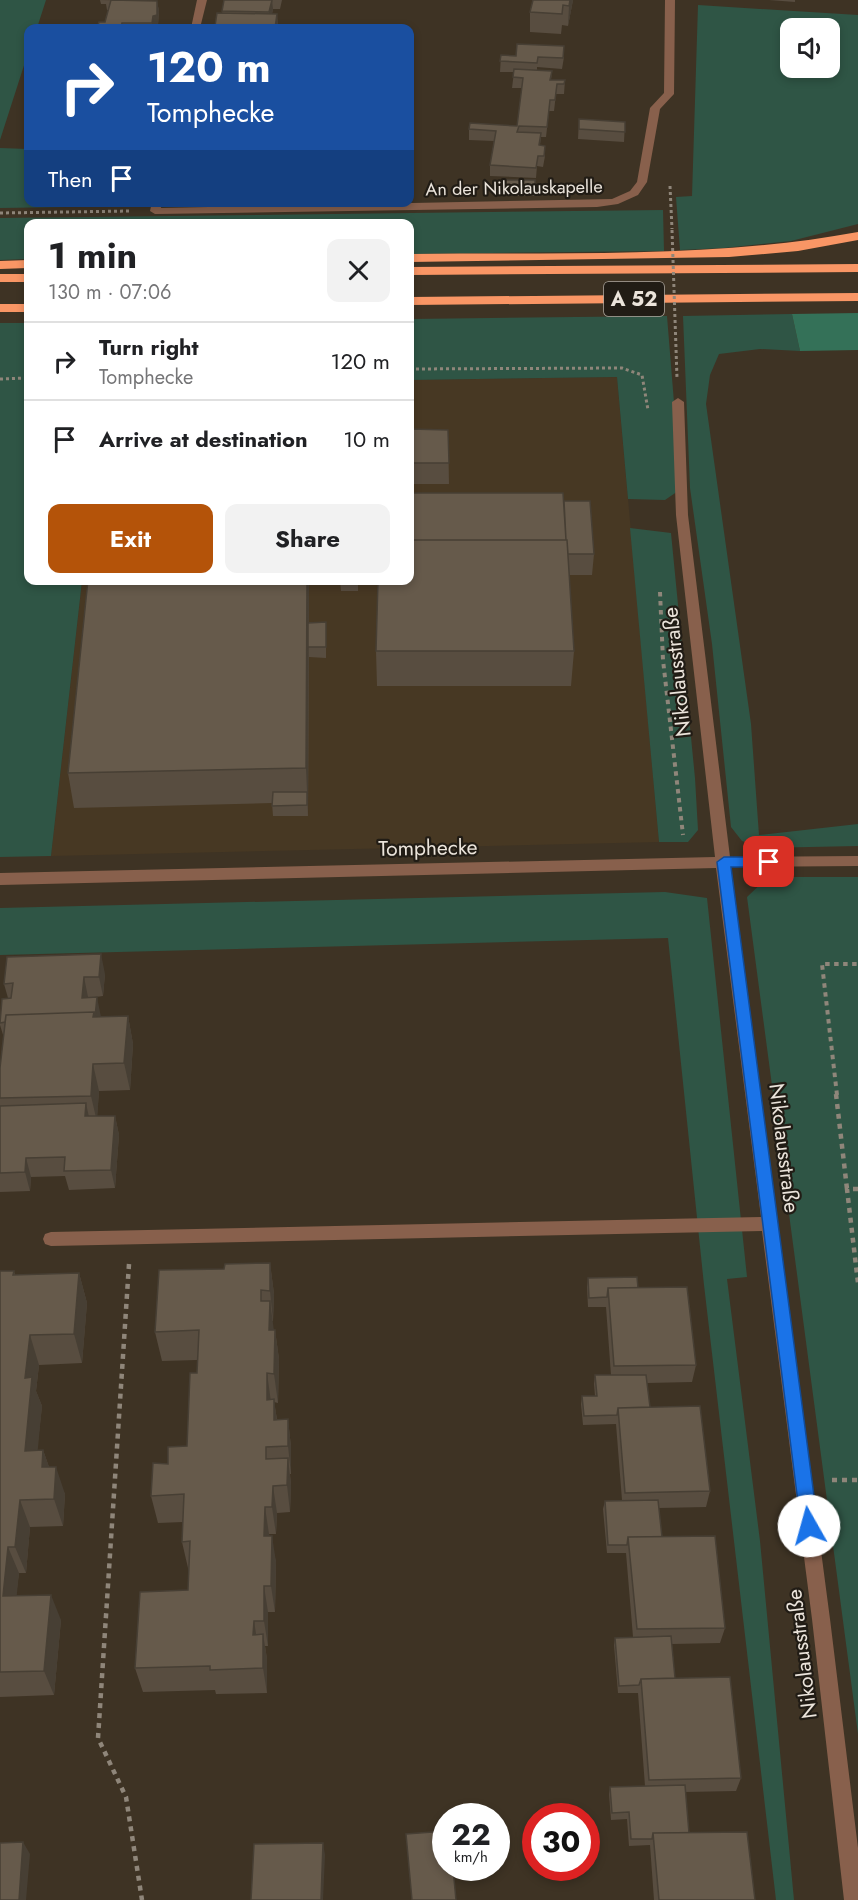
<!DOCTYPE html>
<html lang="en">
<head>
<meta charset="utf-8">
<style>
	:root { --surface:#fff; --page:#f2f2f2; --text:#202124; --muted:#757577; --line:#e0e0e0; --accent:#b45309 }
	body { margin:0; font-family:Jost,sans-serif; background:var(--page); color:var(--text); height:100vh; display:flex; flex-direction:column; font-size:22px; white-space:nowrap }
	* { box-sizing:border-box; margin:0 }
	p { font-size:20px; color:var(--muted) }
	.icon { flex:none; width:33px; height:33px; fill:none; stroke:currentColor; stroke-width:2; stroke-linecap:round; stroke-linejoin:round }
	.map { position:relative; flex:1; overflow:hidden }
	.side { position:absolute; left:24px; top:219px; width:390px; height:366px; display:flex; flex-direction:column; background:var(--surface); border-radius:12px; box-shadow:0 3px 9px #0003 }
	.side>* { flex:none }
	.banner { position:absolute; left:24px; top:24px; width:390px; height:183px; border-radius:12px; box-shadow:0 3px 9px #0003; background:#1a4fa0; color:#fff; overflow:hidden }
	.tools { position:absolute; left:780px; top:18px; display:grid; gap:12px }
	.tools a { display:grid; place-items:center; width:60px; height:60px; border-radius:12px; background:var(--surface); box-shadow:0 3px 9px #0003; font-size:30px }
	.speed { position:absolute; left:432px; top:1803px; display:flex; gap:12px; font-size:30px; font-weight:700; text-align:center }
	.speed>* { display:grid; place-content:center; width:78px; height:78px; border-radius:50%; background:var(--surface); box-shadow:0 3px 9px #0003; line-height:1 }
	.speed small { font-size:15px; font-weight:400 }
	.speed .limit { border:9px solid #d22; background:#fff; color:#111 }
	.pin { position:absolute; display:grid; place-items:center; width:51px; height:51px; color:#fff; margin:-26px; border-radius:12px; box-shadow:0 3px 9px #0006 }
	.me { position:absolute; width:66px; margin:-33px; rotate:353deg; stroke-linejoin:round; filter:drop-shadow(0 0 4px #0008) }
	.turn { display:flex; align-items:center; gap:21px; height:126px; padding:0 24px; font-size:27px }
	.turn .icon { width:78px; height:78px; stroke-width:2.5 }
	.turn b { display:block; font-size:42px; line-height:51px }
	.then { display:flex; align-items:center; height:57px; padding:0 24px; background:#0003; gap:12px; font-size:22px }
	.round { display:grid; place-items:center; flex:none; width:63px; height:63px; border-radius:12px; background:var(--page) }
	.overview { display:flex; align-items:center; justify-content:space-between; height:102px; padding:0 24px }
	h1 { font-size:36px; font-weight:700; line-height:45px }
	.action { display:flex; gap:12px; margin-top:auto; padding:12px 24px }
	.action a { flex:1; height:69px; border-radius:12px; background:var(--accent); color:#fff; font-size:24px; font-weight:700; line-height:69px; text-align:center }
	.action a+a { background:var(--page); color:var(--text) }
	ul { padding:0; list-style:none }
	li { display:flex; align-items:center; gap:18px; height:78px; padding:0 24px; border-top:2px solid var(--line) }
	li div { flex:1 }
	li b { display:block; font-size:22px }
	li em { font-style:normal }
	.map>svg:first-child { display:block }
	.built { fill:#473823 }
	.green { fill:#2f5545; fill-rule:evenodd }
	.forest { fill:#347158 }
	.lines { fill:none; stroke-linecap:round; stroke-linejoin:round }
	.path-far2 { stroke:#8f867a; stroke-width:3; stroke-dasharray:3 3; stroke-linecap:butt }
	.path-far1 { stroke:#8f867a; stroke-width:4; stroke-dasharray:4.5 4.5; stroke-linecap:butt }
	.path { stroke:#8f867a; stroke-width:4.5; stroke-dasharray:5 5; stroke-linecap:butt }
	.minor { fill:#88604c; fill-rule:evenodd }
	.highway { fill:#f99665; fill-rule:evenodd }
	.path-bridge { stroke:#8f867a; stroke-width:3; stroke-dasharray:3 3; stroke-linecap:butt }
	.wall { fill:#584d40 }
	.shaded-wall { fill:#473f34 }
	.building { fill:#665a4b; stroke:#473f34; stroke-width:1.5 }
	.route { fill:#1a73e8; stroke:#114b97; stroke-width:1.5 }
	.labels { text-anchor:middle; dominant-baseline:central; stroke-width:4.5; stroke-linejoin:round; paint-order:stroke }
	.far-street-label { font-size:18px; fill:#ebe4db; stroke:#211c15 }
	.shield { fill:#211c15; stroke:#aea8a0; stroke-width:1.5 }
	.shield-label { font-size:20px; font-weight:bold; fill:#ebe4db }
	.street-label { font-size:21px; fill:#ebe4db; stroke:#211c15 }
</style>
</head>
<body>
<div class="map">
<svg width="858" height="1900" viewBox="0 0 858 1900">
	<rect width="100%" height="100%" fill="#3e3324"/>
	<path class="built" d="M617,377l42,465 -608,14 31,-275 328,-1v-200z"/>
	<path class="green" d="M0,0h46l-9,28h-9v25l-28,87z
		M698,5l160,10v209l-67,17 -67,7 -44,2 -4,-53 16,-1zM790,28h40v40h-40z
		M0,148l28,1v53l112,1 -7,3 -133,2z
		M663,210l1,41 -254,3v-30h-382v35l-28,1v-42z
		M792,314l8,37 -40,-2 -41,5 -9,21 -4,29 45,320 8,111 99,-11v22l-96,2 -20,-7 -11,-14 -19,-183 -22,-156 -7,-172z
		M667,316l14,173 -16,11 -37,-1 -11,-122 -207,3v-61z
		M0,323h28v257l54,1 -31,275 -51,1z
		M630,528l41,5 24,245 3,52 -10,12h-29z
		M768,877h90v857l-111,-837z
		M665,892l42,6 40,379 -20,2 33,262 34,359h-18l-72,-615 -36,-347 -668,17v-47z"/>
	<path class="forest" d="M858,313v37l-58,1 -8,-37z"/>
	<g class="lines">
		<path class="path-far2" d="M670,186l2,43
			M0,213l130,-2
			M410,369l212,-1 20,7 6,35
			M0,379l28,-1"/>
		<path class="path-far1" d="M660,592l3,68 20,175
			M837,1095l-15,-131h36"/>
		<path class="path" d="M836,1094l11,95
			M858,1189h-11l11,94
			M129,1264l-31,474 28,59 16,103
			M832,1480h26"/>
		<path class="minor" d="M197,0h10l-7,28h-9z
			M665,0h10l-1,94 -14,15 -13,73 -9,13 -20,9 -21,3 -442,7 -5,-3 2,-9h10l-1,6 451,-9 18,-8 7,-9 13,-74 14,-15z
			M678,398l6,4 4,113 42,342 128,-1v10l-127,1 99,752 28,229v52h-14l-32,-281 -50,-388 -711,15 -6,-2 -2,-5 2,-5 6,-2 710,-15 -45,-349 -716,17v-12l715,-16 -39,-342 -4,-113z"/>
		<path class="highway" d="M858,232v8l-60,11 -69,6 -319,5v-8c148,-2 303,5 448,-22z
			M28,260v8l-28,1v-8z
			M858,264v8l-448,3v-8z
			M0,274h28v8h-28z
			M858,293v8l-448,4v-8z
			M0,304h28v8h-28z"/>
		<path class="path-bridge" d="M672,230l5,148"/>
	</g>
	<path class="wall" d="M100,0l57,1 2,10 -1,14 -3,1 -1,2h-57l8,-6 4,-12h-2l-1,-6h-5z
		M224,0h58l-2,9h-7l-1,5h5l1,14h-63v-2l7,-12z
		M533,0h40l-5,26 -6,-1 -1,9 -31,-2v-20z
		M769,0h26v2z
		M501,55l63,2 -2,12 -25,-2v3l15,1 -1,9h14l-1,14h-8l-2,17h-5l-3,26h-5l-1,8 5,11 -2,11 -6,-1 -1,12 -46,-2v-11l4,-24 -25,-1v-11l48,-3 5,-38h-10l2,-16h-14z
		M579,119l46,3 -1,20 -46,-3z
		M504,180l31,6v10h-32z
		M410,429l38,1 1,54h-39z
		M564,501l30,53 -2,21h-23l5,76 -3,35h-194l-1,-35z
		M88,580h221v42h17v36l-17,-1 -1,159h-35l-1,-13 -198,5 -6,-35z
		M340,580h18v11h-17z
		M105,974l-2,22 -15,2 13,19 27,-1 5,28 -3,46 -31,1 -2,25h18l4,19 -4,53 -46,2 -4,-14 -34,1 -1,14 -30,1v-94l4,-60 -4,-13v-9l8,-18 -4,-14z
		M270,1263l4,31 -1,27h-1l1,9h2l4,29 -1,44 -4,-1 3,17h11l3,28v27h-1l1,11 -1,27 -13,1 -1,21h-7l7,28 -1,50h-7v34h-3l2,13v34l-51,1 -1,-4 -72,2 -8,-24 53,-78v-22l-6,-26 1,-20 -25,1 -7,-27 17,-32 19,-18 10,-73v-13l-35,1 -7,-29 69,-63z
		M0,1271h14l1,4 64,-2 8,30 -5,60 -43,2 -3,26 6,15 -5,44h6l6,17 16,27 -2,32 -33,1 -4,46h-7l-3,23 45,24 -7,75 -54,2z
		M588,1278l50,10 58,77 -4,17 -45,1 3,24 60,84 -4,16 -47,1 3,29 63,91 -5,15 -48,1 3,34 66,100 -5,13 -51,1 4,41 66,67h-101l-4,-55 -21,1 -2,-27 -16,1 -2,-26 1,-7 35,-1 -7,-93h-20l-4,-48 1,-7 18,-1 -7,-84h-19l-4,-44 2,-8 17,-1 -6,-76 -33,1 -2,-21 1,-8h13l-1,-12 1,-9h16l-5,-68h-18l-1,-20z"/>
	<path class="shaded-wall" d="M272,0l1,9 -3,13 -1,-10z
		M570,0h3l-5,26 1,-20z
		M157,1l2,10 -1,14 -3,1 -1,2h-2v-5z
		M277,14l1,14h-3z
		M307,580h2v11l-1,225 -2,-48z
		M101,954l4,20 -2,22 -4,-19z
		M84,977l4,20 -2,20 -4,-19z
		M97,997l4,20h-8z
		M128,1016l5,28 -3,46 -6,-27z
		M93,1064l6,27 -2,31 -6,-26z
		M86,1103l4,19 -5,-6z
		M115,1116l4,19 -4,53 -4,-18z
		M26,1158l5,19 -1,14 -5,-19z
		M270,1263l4,31 -1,27 -3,-30z
		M79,1273l8,30 -5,60 -8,-29z
		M270,1301l4,30 -5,-1z
		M275,1330l4,29 -1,44 -4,-29z
		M30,1335l9,30 -3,26 6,15 -7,72 -10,-27v-73z
		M267,1373l4,29 -4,-2z
		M274,1399l4,29 -1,20 -3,-28z
		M288,1419l3,28v27l-3,-28z
		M43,1450l10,28 -11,-11z
		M288,1458l3,27 -1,27 -3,-27z
		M56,1467l9,27 -2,32 -9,-27z
		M273,1486l4,27 -1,21 -4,-27z
		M20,1500l10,27 -4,46 -11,-26z
		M265,1507l4,27 -1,28 -4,-26z
		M272,1536l4,26 -1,50 -4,-26z
		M8,1547l11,26 -5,49 -11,-26z
		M264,1586l4,26v34l-4,-25z
		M51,1595l10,25 -7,75 -10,-24z
		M254,1621l4,25 -5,-11z
		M263,1634l4,25v34l-4,-25z
		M23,1842l7,12 -4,46h-7z
		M323,1843l2,12 -2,45h-2z"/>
	<path class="building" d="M111,0l46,1v14l-4,1 -1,7h-30l-1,5h-24l2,-6h6z
		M224,0h48l-3,12 -47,-1z
		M533,0h37l-1,6 -6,-1 -1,9 -32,-2z
		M217,13l60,1 -2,14h-32l1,-2h-29z
		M517,44l47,2 -1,12 -25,-1 -1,6 -37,-2 1,-6 15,1z
		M514,69l38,2 -2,9h15l-1,4h-7l-2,16h-5l-3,27 -28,-1 -2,6 24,1 -2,12 6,1 -1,10h-6l-2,12 -46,-3 6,-34 -27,-2 1,-6 47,3 6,-48 -10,-1z
		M579,119l46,3v10l-46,-3z
		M504,180h31v6h-31z
		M410,429l38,1 1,33h-39z
		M410,493h153l3,47h-156z
		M564,501h26l4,53h-26l-1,-14h-1z
		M410,540h157l7,111h-198l2,-71h32z
		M88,580h219l-1,188 -238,5z
		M326,622v25h-18v-24z
		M273,792h34v13l-35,1z
		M101,954l-2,23h-15l-2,21 15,-1 -2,20 -1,-5 -88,3 -1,7 -5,1 2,-24 9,-1 2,-15 -9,1 3,-27z
		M94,1012l-1,5 35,-1 -4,47 -31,1 -2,32 -91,2v-30l6,-53z
		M86,1103l-1,13h30l-4,54 -47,1 1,-14 -39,1 -1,14 -25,1v-67z
		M270,1263v28l-9,-1v11h9l-1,29h6l-1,44 -7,-1v27l7,-1v21l14,-1v27l-22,1v12l22,-1 -1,27 -14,1 -1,21h-7l-1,29h8l-1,50h-7v35h-10l-1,14 10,-1v34l-53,2v-4l-75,2 5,-76 48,-2 2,-49 -8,1 2,-48 -33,2 2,-33 15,1v-17l19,-1 3,-73h7l2,-43 -44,2 4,-62 65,-1 1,-5z
		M0,1271h14l-1,4 66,-2 -5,61 -44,1 -5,43 7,-1 -7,74 18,-1 -1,17h14l-2,32 -34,1 -5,47h-7l-5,49 48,-1 -7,76 -44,1z
		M637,1277l1,11h-30l-1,9 -18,1 -1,-20z
		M687,1287l9,78 -82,1 -6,-78z
		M595,1375h51l4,32 -32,1 -1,7 -33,1 -2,-20h15z
		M700,1406l10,85 -85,2 -7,-85z
		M658,1500l4,37h-34l-1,8h-19l-3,-44z
		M715,1536l10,92 -88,1 -9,-92z
		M671,1636l4,42 -34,1 -2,6 -20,1 -4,-48z
		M730,1677l11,101 -92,2 -8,-101z
		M685,1785l4,48h-36l-1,6h-21l-2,-27 -17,1 -2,-26z
		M446,1831v37h7l3,32h-44l-6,-66z
		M747,1832l8,68h-96l-6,-67z
		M23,1842l-4,58h-19v-57z
		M323,1843l-2,57h-70l3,-56z"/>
	<path class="route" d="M724,857h45l6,5 -6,5h-38l87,659 -3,5 -6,3 -6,-3 -2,-5 -84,-664z"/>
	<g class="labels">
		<g class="far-street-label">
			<text transform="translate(514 188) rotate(-1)">An der Nikolauskapelle</text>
		</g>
		<rect class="shield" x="604" y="282" width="60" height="34" rx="4.5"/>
		<g class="shield-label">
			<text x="634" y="299">A 52</text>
		</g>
		<g class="street-label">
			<text transform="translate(677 672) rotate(-96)">Nikolausstraße</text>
			<text transform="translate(428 848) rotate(-1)">Tomphecke</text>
			<text transform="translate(784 1148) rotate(83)">Nikolausstraße</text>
			<text transform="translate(802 1654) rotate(-97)">Nikolausstraße</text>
		</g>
	</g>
</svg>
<div class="tools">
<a><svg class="icon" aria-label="sound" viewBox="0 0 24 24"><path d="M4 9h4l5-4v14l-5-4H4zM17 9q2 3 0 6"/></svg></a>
</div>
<div class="speed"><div>22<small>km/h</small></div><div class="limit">30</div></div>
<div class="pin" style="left:769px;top:862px;background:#d93025"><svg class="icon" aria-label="arrive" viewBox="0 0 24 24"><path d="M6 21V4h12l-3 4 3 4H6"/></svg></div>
<svg class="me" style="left:809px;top:1526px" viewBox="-20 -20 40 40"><circle r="19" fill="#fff"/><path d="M0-13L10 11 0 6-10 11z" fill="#1a73e8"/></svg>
<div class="banner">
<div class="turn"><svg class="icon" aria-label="right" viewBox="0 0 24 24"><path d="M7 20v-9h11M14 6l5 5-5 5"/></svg><div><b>120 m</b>Tomphecke</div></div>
<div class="then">Then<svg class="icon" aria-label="arrive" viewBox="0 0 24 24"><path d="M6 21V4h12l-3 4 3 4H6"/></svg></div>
</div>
<section class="side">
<div class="overview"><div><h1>1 min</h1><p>130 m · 07:06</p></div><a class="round"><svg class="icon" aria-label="close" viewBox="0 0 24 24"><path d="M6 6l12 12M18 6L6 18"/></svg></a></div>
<ul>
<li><svg class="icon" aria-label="right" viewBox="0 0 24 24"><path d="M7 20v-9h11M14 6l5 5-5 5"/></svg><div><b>Turn right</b><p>Tomphecke</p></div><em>120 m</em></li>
<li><svg class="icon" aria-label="arrive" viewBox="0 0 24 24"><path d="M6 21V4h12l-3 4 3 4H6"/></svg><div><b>Arrive at destination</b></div><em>10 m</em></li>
</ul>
<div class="action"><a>Exit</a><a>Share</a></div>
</section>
</div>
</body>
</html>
